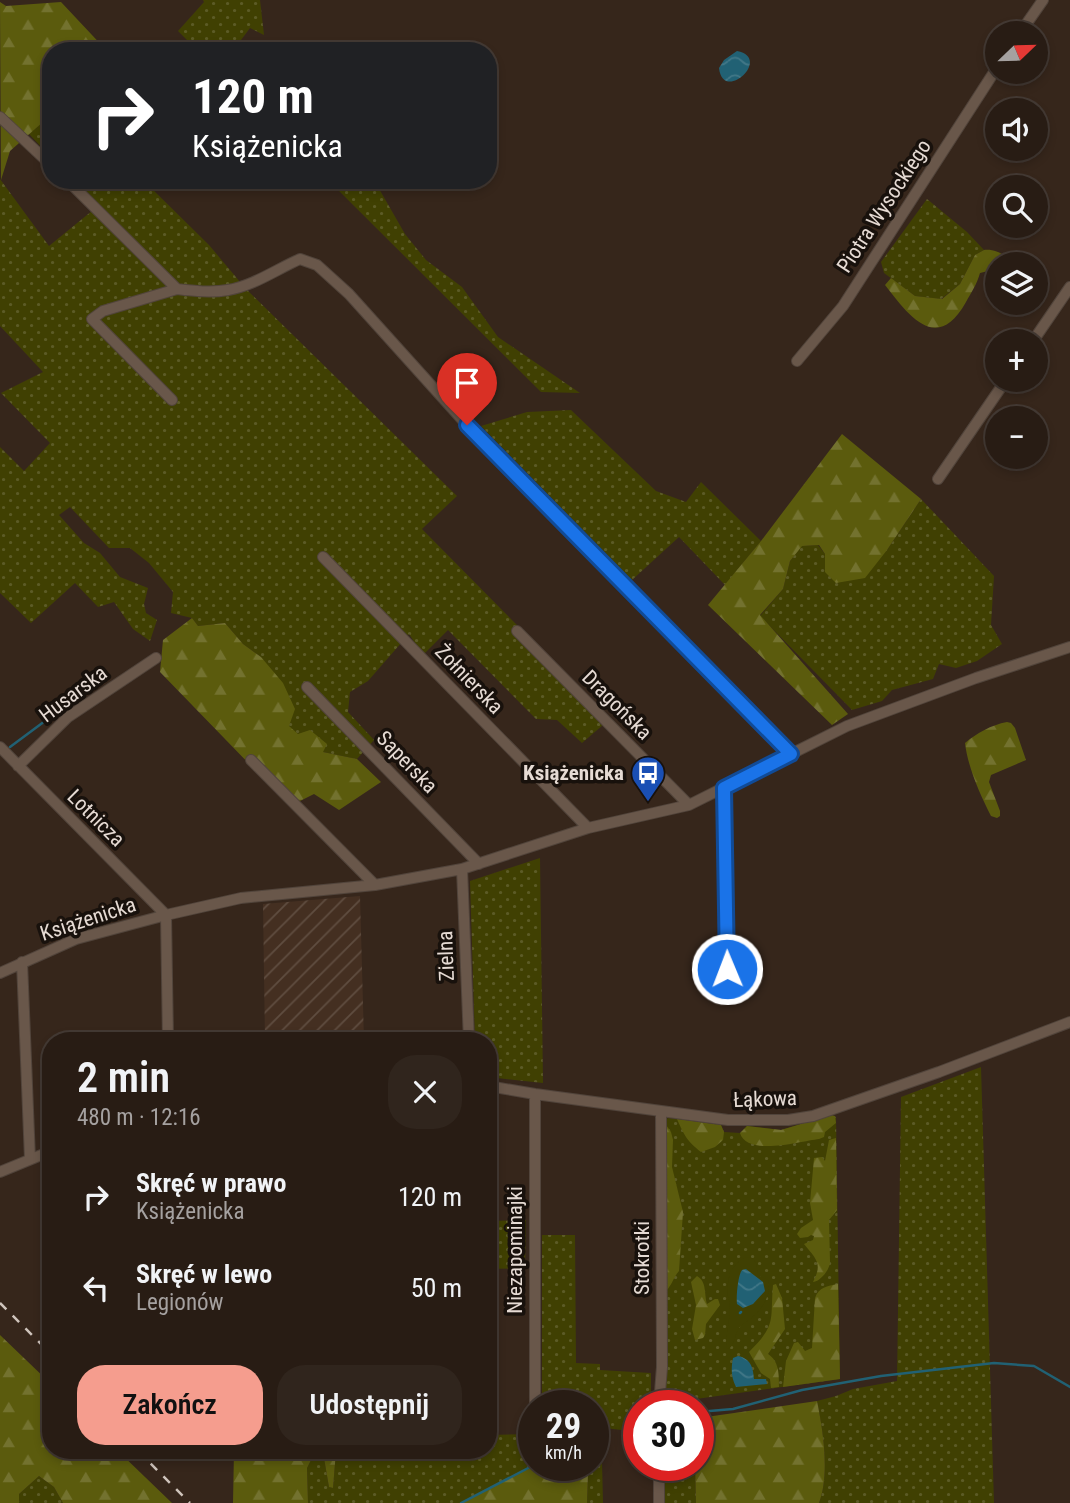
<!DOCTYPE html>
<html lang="pl">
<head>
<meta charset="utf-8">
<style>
	:root { --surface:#281c14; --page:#30251d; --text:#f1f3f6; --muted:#a5a1a0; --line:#443a34; --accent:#f59d8e }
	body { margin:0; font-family:"Roboto Condensed",sans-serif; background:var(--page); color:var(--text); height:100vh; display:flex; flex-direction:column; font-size:26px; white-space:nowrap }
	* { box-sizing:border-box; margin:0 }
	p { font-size:23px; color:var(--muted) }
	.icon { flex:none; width:38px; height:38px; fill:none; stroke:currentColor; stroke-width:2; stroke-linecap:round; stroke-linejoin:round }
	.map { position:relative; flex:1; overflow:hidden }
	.drawer { position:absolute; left:42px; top:1032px; width:455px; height:427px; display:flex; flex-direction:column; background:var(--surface); border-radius:28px; box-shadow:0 4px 10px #0003,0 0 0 2px var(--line) }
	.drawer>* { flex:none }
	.banner { position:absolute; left:42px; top:42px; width:455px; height:147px; border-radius:28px; box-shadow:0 4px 10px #0003,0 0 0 2px var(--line); background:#202124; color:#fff; overflow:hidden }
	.needle { width:46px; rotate:67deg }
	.buttons { position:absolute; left:985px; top:21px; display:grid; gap:14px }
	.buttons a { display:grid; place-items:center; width:63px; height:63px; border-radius:50%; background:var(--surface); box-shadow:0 4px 10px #0003,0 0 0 2px var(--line); font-size:35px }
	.speed { position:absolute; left:518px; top:1390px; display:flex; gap:14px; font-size:35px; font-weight:700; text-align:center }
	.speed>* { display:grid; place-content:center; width:91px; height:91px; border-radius:50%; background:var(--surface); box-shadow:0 4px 10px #0003,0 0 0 2px var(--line); line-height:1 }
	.speed small { font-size:18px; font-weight:400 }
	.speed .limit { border:10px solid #d22; background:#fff; color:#111 }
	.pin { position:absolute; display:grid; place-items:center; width:60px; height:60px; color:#fff; margin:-72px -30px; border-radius:50% 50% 50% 0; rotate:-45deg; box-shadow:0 0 7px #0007 }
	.pin .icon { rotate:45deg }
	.me { position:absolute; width:77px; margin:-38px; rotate:359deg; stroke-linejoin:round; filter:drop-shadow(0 0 5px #0008) }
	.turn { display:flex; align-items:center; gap:24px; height:147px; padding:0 35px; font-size:32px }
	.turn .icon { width:91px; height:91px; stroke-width:2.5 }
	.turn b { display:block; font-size:49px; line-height:60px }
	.round { display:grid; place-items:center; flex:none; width:74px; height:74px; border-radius:28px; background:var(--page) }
	.headline { display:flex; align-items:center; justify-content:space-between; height:119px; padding:0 35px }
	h1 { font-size:42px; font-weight:600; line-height:52px }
	.button { display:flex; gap:14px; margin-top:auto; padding:14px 35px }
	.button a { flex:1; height:80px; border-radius:28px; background:var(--accent); color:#111; font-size:28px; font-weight:600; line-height:80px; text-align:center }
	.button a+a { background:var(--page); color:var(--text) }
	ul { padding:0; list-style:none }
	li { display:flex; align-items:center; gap:21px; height:91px; padding:0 35px }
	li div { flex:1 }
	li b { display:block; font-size:26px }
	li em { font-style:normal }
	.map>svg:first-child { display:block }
	.industrial { fill:url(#industrial-furrows) }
	.grass { fill:url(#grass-dots) }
	.forest { fill:url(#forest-firs) }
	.garden { fill:#404002 }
	.water { fill:url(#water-waves) }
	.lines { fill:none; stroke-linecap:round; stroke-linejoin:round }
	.stream { stroke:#216174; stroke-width:2.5 }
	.street-casing { stroke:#51443b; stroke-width:12 }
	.street { stroke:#69574a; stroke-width:10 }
	.rail { stroke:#cfc4bc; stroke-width:2.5; stroke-dasharray:9 9; stroke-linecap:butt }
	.route-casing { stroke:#114b97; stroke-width:18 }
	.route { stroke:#1a73e8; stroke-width:12 }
	.labels { text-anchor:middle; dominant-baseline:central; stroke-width:7; stroke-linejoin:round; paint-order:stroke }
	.street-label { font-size:21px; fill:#e6dbd4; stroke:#18110c }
	.poi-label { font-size:21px; font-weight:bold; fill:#e6dbd4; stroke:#18110c; text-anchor:end }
</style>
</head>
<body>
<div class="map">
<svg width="1070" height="1503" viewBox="0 0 1070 1503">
	<defs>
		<pattern id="industrial-furrows" width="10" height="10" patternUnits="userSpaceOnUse" patternTransform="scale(1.75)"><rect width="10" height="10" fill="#442f21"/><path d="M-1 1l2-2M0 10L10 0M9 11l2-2" fill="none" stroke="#5f4d40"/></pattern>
		<pattern id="grass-dots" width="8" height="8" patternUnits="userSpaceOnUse" patternTransform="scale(1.75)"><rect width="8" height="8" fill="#404002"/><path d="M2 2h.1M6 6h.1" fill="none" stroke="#5c5b26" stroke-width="1.8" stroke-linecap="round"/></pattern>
		<pattern id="forest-firs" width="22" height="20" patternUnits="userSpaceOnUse" patternTransform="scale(1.75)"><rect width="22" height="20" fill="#5b5b0d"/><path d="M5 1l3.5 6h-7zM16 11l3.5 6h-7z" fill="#73722f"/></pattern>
		<pattern id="water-waves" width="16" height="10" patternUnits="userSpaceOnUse" patternTransform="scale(1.75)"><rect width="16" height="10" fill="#216174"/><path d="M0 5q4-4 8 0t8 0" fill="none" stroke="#417787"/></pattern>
	</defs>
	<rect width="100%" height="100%" fill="#36261b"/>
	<path class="industrial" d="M360,896l4,145h-99l-2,-137z"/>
	<path class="grass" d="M203,0h57l4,35 -14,-7 -9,12 6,11h-49l-20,-20 26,-29z
		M51,115v42l-22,-23z
		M0,179l49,67 49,-40 -25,-26h70l66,65 37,44 211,207 -35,33 188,190 -28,24 -25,-23 -21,-1 -88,-89 -25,25 -14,-21 -41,47 -18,11 -2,20 26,28 -17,19 -34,-7 -38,-27 -24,-68 -18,-13 -18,-21 -27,3 -6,-8 -21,-5 2,-21 -24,-29 -19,-15h-21l-39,-41 -11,8 25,28 16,10 20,24 28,11 -4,16 2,9 11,7 -7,21 -17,-12 -19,-27 -16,5 -23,-24 -44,40 -31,-30v-146l24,24 26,-28 -49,-50 42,-21 -43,-46z
		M328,180h46l31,54 21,26 36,27 36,50 82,56 -39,-1z
		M927,199l40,33 17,18 -9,5 -15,29 -19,15 -26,-3 -31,-23 -3,-11z
		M571,410l85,81 30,11 15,-20 60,59 -36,44 -46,-48 -47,43 -151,-154 46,-14z
		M921,499l73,77 -3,49 11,19 -25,17 -21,7 -17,-4 -6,15 -41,11 -10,11 -30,9 -92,-94 23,-27 7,-28 11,-15 17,-1 7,9 62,-4z
		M540,858l3,225 -55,-6v-36h-13l-5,-160z
		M981,1067l13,436h-175c11,-29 4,-72 -2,-102l19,-5 17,-7 44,-8 4,-284z
		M831,1115l5,2 4,262 -144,20 -30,2 -2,-279 4,-4 53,7 3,7 16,1 7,-7 34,4z
		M526,1220l-1,48 -37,1v-48z
		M542,1235h33l1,128 24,1v6l51,3v32h-12v27l-35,-4 -11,6v-29h-51z
		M534,1434v31l-73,38h-153l-1,-35 5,-10h12l5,29 4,1 3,-37h152v-16z
		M602,1461l1,42h-16l1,-30z
		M663,1465h32l1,38h-33z
		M39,1476l15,11 9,16h-44v-9z"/>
	<path class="forest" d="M0,2l6,4 55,-4 46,49h-56v64l-41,36 -9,29z
		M984,250c12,-1 19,4 28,12l-1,2h-13l-1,7 -5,-1 -12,3c-3,11 -9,20 -14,29 -29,52 -57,14 -81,-17l6,-7 24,18 27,3 18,-15 15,-29z
		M842,434l79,65 -34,51 -22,28 -29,5 -11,-11v-18l-6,-9 -17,1 -12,15 -7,28 -23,26 88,99 -16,11 -124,-120 53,-64z
		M192,618l6,8 27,-3 18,21 18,13 22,26 12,26 -6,17 9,8 12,-4 17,14 -4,8 34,7 24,23 -42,28 -25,-16 -24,12 -130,-134 3,-32z
		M1007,722l4,1 4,5 11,32 -35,15 -2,7 11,29v5l-3,2 -6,-2c-11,-22 -23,-48 -26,-73 12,-10 26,-18 42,-21z
		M831,1115l4,1 1,7 -11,9 -1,5 -5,2c-18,2 -72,18 -79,-6l7,-7 34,4z
		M677,1119l44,6 3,7 -1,8 -8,7 -14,5c-14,-11 -17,-17 -24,-33z
		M664,1122l7,10 2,8 -1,27 11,45 -4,59c-6,7 -7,14 -13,20z
		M836,1138l1,72 -8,10 1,43c-1,7 -9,18 -17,19 10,-19 3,-23 -9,-38l9,-4 1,-4 -3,-1 -3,2 -8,1 -3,-4 4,-6 12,-8 -3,-17 4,-45 8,-1 3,4 4,-21z
		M697,1276c10,6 7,17 10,28l8,-5h3l2,6 -14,19 -1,11 -2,3 -8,2 -3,-11 4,-24 -5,-23z
		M776,1284l6,14 3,31 -17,25c11,7 11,20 11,33l-8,1 -1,-9 -9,-6 -12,-21c28,-28 21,-31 24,-67z
		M838,1284l2,95 -57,8 3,-26 8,-18 4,-1 7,9 7,-3 3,-50c4,-11 12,-12 23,-14z
		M0,1335l51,49v67h67l54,52h-109l-9,-16 -15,-11 -20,18v9h-19z
		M817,1401c6,29 13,73 2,102h-123l-1,-38h3l1,-47z
		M604,1428l-2,33 -14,13 -1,29h-126l73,-38h59v-31z
		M234,1451h102l-3,37 -4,-1 -5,-29h-12l-5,10 1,35h-75z"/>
	<path class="garden" d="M746,1257c12,1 10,9 12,18l10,5c4,16 -7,31 -19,40 -4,3 -7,4 -10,8 -5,7 -3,14 -10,21l-2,-1c-2,-13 3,-27 3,-41 0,-6 -3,-11 -3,-17 0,-7 3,-11 2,-17 3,-4 12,-15 17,-16z"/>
	<path class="water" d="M737,51c36,7 -14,53 -18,17l5,-8z
		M746,1269l17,13 2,9 -12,13 -10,4 -6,-4c-1,-7 1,-29 5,-34z
		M738,1356c13,3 15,11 16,23h12l1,5 -31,3c-5,-10 -5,-18 -3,-29z"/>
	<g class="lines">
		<path class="stream" d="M10,747l35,-26
			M740,1313l1,-1
			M698,1412l35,-3 69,-19 79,-14 113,-13 40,3 36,21
			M593,1434l11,-6
			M461,1503l73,-38"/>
		<g class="street-casing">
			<path id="street" d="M1020,33l23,-33
				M0,117l51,48
				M67,180l110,109 -74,22 -11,8 80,81
				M177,289c17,2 34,4 51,1 25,-4 49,-21 72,-31l17,6 32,29 118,131 324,328
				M1033,341l37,-54
				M797,361l46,-55 155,-240
				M938,479l68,-99
				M323,557l265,271
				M517,631l172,174
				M307,687l172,177
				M0,747l166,168 2,126
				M251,760l124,125
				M18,766l50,-49 88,-59
				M724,788l3,181
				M462,869l7,172
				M22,962l8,197
				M0,973l76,-34 90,-24 75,-17 134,-13 87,-16 126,-41 101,-23 158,-79 129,-48 94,-31
				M488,1086l47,8 193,26h60l25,-4 126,-44 131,-50
				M535,1094v311
				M0,1172l51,-21
				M659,1405l3,-38 -1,-256
				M659,1503v-38"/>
		</g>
		<use href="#street" class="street"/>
		<path class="rail" d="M0,1303l51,51
			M138,1451l52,52"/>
	</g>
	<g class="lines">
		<g class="route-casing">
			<path id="route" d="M467,425l324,329 -67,34 3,181"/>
		</g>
		<use href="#route" class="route"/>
	</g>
	<defs>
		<g id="bus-pin" transform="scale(1.75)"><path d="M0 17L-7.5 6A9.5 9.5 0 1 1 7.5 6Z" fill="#1a4fb4" stroke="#18110c"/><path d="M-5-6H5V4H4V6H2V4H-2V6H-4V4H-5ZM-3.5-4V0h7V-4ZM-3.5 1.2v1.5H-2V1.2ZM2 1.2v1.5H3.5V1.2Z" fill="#fff"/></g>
	</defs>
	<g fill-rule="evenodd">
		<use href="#bus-pin" x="648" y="773"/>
	</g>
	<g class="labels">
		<g class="street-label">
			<text transform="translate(884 206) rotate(-57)">Piotra Wysockiego</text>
			<text transform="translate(469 679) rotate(46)">Żołnierska</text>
			<text transform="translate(73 694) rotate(-37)">Husarska</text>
			<text transform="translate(617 705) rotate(45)">Dragońska</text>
			<text transform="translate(407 762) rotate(46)">Saperska</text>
			<text transform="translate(96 818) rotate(45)">Lotnicza</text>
			<text transform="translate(88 919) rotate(-18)">Książenicka</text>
			<text transform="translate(446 956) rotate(-92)">Zielna</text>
			<text transform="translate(765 1099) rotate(-2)">Łąkowa</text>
			<text transform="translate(515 1250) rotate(-90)">Niezapominajki</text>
			<text transform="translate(642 1258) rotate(-90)">Stokrotki</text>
		</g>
		<g class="poi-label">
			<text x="624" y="773">Książenicka</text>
		</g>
	</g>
</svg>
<div class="buttons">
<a><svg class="needle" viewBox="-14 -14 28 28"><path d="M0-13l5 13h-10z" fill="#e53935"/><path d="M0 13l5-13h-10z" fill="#a5a1a0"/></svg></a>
<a><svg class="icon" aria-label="sound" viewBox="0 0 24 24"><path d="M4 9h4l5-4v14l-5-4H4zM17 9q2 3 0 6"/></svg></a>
<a><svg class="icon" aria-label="search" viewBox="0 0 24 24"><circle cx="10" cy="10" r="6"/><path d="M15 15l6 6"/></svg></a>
<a><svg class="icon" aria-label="layers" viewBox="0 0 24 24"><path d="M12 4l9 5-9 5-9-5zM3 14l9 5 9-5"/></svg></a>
<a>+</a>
<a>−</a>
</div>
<div class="speed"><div>29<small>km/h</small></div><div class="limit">30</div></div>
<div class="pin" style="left:467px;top:425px;background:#d93025"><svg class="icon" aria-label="arrive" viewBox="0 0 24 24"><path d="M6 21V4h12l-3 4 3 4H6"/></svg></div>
<svg class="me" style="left:727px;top:969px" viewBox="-20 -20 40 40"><circle r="17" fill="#1a73e8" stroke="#fff" stroke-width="3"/><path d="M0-11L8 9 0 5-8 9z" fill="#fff"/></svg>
<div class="banner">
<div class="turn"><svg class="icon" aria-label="right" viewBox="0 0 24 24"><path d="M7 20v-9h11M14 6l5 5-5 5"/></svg><div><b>120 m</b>Książenicka</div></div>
</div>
<section class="drawer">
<div class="headline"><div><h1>2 min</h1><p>480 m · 12:16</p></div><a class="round"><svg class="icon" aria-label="close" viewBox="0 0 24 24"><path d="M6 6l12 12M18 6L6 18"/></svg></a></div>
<ul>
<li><svg class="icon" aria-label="right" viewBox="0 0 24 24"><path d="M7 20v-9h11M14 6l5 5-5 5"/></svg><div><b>Skręć w prawo</b><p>Książenicka</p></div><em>120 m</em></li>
<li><svg class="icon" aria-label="left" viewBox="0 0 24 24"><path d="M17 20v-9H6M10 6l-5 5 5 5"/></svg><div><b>Skręć w lewo</b><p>Legionów</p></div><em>50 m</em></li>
</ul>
<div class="button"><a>Zakończ</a><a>Udostępnij</a></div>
</section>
</div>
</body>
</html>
